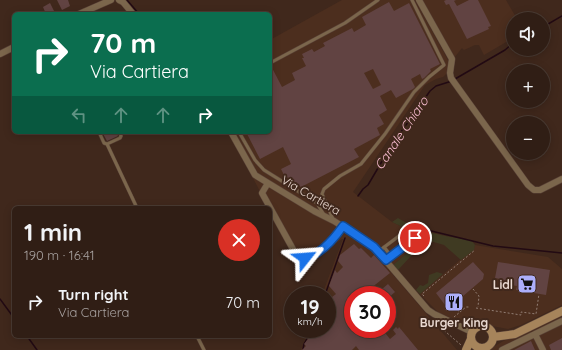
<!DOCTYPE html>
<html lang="en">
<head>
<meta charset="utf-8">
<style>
	:root { --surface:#301e15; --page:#38271e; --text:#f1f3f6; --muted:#a8a2a0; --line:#4b3c34 }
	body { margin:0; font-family:Quicksand,sans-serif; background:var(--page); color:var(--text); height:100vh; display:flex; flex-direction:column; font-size:15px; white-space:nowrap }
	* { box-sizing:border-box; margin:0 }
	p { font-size:13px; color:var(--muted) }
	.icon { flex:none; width:22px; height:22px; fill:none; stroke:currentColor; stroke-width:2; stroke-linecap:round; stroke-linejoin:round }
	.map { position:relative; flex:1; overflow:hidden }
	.drawer { position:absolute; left:12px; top:206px; width:260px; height:132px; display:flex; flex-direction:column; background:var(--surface); border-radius:6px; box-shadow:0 2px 10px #0003,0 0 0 1px var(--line) }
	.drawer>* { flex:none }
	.hud { position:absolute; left:12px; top:12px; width:260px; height:122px; border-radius:6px; box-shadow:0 2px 10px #0003,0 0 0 1px var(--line); background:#0b6e4f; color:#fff; overflow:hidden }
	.tools { position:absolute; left:506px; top:12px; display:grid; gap:8px }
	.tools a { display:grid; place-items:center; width:44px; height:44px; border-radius:50%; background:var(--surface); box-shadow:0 2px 10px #0003,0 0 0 1px var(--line); font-size:20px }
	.speed { position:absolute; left:284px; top:286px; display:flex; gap:8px; font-size:20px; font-weight:700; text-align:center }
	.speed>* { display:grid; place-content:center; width:52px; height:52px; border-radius:50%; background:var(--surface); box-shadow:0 2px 10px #0003,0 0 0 1px var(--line); line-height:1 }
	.speed small { font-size:10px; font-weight:400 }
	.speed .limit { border:6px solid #d22; background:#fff; color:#111 }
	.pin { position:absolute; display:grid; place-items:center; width:34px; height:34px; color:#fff; margin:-17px; border:2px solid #fff; border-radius:50%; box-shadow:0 1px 4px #0007 }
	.me { position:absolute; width:44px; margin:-22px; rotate:62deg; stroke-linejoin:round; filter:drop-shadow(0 0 3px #0008) }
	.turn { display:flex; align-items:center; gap:14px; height:84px; padding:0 12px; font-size:18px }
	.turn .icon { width:52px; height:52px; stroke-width:2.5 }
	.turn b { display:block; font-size:28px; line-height:34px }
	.lanes { display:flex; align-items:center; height:38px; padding:0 12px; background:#0003; justify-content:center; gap:20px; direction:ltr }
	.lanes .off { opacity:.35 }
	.round { display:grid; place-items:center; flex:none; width:42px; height:42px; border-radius:21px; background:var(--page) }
	.headline { display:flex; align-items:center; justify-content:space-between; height:68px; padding:0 12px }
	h1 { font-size:24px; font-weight:700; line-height:30px }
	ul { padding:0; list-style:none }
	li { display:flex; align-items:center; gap:12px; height:56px; padding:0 12px }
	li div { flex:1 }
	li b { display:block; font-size:15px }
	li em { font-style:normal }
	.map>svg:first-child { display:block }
	.built { fill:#4c2e1e; fill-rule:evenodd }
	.green { fill:#3f3a22 }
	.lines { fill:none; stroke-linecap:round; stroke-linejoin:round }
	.stream { stroke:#220a13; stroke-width:1.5 }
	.building { fill:#614342; fill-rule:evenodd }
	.lane-casing { stroke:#5b4439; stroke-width:4 }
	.street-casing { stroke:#5b4439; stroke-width:7 }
	.secondary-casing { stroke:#5b4439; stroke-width:9 }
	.path { stroke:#927e74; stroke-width:1; stroke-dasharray:2 2; stroke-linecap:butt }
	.lane { stroke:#7b664c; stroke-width:3 }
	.street { stroke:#7b664c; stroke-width:6 }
	.secondary { stroke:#a6845b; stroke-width:8 }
	.route-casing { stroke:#114b97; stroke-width:10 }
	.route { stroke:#1a73e8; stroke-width:7 }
	.labels { text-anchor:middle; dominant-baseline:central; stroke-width:4; stroke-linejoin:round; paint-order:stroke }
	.street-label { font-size:12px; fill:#e9d9d1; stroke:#40281c }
	.poi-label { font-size:12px; font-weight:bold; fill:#e9d9d1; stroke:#40281c; text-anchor:end }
	.water-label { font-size:13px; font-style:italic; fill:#fabed2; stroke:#40281c }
</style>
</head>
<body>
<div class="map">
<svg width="562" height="350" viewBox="0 0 562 350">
	<rect width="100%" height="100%" fill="#40281c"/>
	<path class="built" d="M342,0h73l33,60v12l-5,5 -7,2 -11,6 -72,107 39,30 34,16 -38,31 69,81h-156l8,-21h18v-34h-5l21,-56h-1l-41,29 -9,-15 -63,-121h41v-92zM353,295h34v34h-34z
		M419,0h87l11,19h-4v19l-29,17 -5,-10h-4l-11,5 -2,-2 -8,10z
		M475,245l73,12 14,12v36l-41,20 -13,4 -53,-10 -15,-5 -20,-20 54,-46z
		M562,313v37h-74l19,-11z"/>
	<path class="green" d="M398,218c25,15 45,18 73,22l4,5 -1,5 -13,10 -17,-15 -14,-4 -20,16 -12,13 -5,-5 32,-27 -33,-16z
		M437,272l6,2 -23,20 -4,-4 4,-5 3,1 5,-3 1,-8z"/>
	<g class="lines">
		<path class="stream" d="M127,0l12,14
			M543,27l19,-11
			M455,79l50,-29 8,-7
			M358,196l5,-7 5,-4 23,-39 39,-55 6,-5 16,-5
			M404,229l11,-2 78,19 69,7
			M325,295l20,-57
			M0,299l14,19
			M27,336l10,14
			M303,349l1,-5 8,-15"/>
	</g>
	<path class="building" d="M57,0h11l2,6 -8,4z
		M446,0h10l-2,1 3,5 12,-6h9l13,26 -3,1 1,2 -22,10 -18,-35 -3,1 -2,-4z
		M389,2l5,9 15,-8 31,61 -10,5 1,2 -7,7 -2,1 -2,-5 -9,5 4,8 -2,2 -17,9 -5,-8 -11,6 7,14 -8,5 5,9 -7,4 3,7 -26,14 5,8 -58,30 -17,-12 -3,-6 10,-5 -8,-17 -23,12 -14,-27h24v-66h1l11,21 13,-7 -3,-7 14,-7 -4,-8h2l-2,-4 10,-5 2,3 11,-6 -2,-3 29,-15 2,4 12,-7 -4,-8zM373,69l8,16 -8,4 -9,-16z
		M50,3l4,8 -8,3 -3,-7z
		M102,132h14l2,4 -11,5z
		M354,244l5,5 2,-1 10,10 3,-3 16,18 -24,19 2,3h-15v34h29l8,10 6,-5 -3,-4 3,-3 2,2 1,-2 19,23h-59l-3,-4 -4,4h-50l4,-4 -2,-2 12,-15h11v-23l3,-3 -2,-3 8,-6 -7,-8 6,-16 2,3 6,-6 -5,-6 2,-6z
		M473,262l11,12 -1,5 -35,30 -12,-16z
		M498,262l52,8 -4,25 -30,-5 1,-4 -18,-3 1,-4 -5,-1z
		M388,284l7,8 -8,7v-4h-12z
		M562,338v12h-11l-2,-5z
		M531,341l4,9h-21z"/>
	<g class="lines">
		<g class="lane-casing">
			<path id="lane" d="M270,63l75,-40 33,-23
				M99,132l5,11 3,1 30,64
				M239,132l16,28 9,10 53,33 7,12
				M107,144l13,-6 1,-2 -1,-4
				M333,219l-11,-25 2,-5 16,-13 21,-12 24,-30 29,-42 15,-15 15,-12 -32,-65
				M384,247l7,9
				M379,251l24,-18 12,5 -29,22
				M197,336l7,14"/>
		</g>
		<g class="street-casing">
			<path id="street" d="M119,0l4,2 10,12
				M419,0l33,59 -2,14 1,5 77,107 6,5h6l22,-11
				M79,14l32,-14
				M0,54l14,-7
				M231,132l24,43 59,36 20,10 40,26 54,63 6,4 38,18
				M268,183l-6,10 32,58 5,4 6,3c16,-5 29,-19 38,-32
				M535,334l8,16
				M484,348l2,2
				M502,350l60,-29"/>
		</g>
		<g class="secondary-casing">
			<path id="secondary" d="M471 337a11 11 0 1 1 22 0a11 11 0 1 1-22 0Z
				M493,337l22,-3 47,-23
				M466,350l5,-11"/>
		</g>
		<path class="path" d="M473,289l6,7 -1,11
			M424,296l-2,-2 53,-44
			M454,305l5,7
			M476,308l45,7v-3l15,2 3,-20
			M454,317l12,-10h4
			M432,320l29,25"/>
		<use href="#lane" class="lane"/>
		<use href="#street" class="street"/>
		<use href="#secondary" class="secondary"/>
	</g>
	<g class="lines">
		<g class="route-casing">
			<path id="route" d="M305,258c16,-4 29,-19 38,-32l31,21 12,13 29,-22"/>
		</g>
		<use href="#route" class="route"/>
	</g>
	<defs>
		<g id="supermarket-square" transform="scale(1)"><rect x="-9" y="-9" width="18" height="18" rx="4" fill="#acaffb" stroke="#40281c"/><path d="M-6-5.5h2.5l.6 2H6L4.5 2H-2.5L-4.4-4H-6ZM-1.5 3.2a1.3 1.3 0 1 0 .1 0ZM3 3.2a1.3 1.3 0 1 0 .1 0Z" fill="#111"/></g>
		<g id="restaurant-square" transform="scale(1)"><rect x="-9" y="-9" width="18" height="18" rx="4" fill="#acaffb" stroke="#40281c"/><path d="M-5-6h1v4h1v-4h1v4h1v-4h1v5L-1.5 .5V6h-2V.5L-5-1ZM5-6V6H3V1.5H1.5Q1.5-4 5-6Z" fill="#111"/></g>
	</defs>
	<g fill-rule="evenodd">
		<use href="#supermarket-square" x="527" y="284"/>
		<use href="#restaurant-square" x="454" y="302"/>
	</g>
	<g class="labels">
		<g class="street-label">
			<text transform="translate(311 195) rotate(30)">Via Cartiera</text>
		</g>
		<g class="poi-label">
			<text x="513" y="284">Lidl</text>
			<text x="454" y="322" text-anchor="middle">Burger King</text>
		</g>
		<g class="water-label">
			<text transform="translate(401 133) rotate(-56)">Canale Chiaro</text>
		</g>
	</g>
</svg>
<div class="tools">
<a><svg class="icon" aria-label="sound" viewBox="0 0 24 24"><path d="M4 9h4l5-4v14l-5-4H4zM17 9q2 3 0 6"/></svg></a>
<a>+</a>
<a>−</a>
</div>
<div class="speed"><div>19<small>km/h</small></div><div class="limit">30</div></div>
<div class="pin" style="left:415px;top:238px;background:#d93025"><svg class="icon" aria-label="arrive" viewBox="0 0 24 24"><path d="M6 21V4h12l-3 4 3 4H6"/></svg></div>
<svg class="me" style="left:305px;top:258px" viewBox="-20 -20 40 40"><path d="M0-17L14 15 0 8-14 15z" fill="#1a73e8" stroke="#fff" stroke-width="4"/></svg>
<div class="hud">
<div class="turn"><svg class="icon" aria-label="right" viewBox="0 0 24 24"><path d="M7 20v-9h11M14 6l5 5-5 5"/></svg><div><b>70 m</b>Via Cartiera</div></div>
<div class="lanes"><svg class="icon off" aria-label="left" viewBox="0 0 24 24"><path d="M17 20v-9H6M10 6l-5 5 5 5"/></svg><svg class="icon off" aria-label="ahead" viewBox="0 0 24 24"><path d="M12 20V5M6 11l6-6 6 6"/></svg><svg class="icon off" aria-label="ahead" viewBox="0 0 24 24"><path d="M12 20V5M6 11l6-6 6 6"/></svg><svg class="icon" aria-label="right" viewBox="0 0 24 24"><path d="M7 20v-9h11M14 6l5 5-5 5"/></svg></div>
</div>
<section class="drawer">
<div class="headline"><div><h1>1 min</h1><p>190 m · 16:41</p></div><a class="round" style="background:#d93025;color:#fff"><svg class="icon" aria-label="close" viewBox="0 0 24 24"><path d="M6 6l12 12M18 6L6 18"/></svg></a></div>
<ul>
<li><svg class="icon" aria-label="right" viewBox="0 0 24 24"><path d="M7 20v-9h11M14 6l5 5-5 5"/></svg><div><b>Turn right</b><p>Via Cartiera</p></div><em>70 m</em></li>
</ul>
</section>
</div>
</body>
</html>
